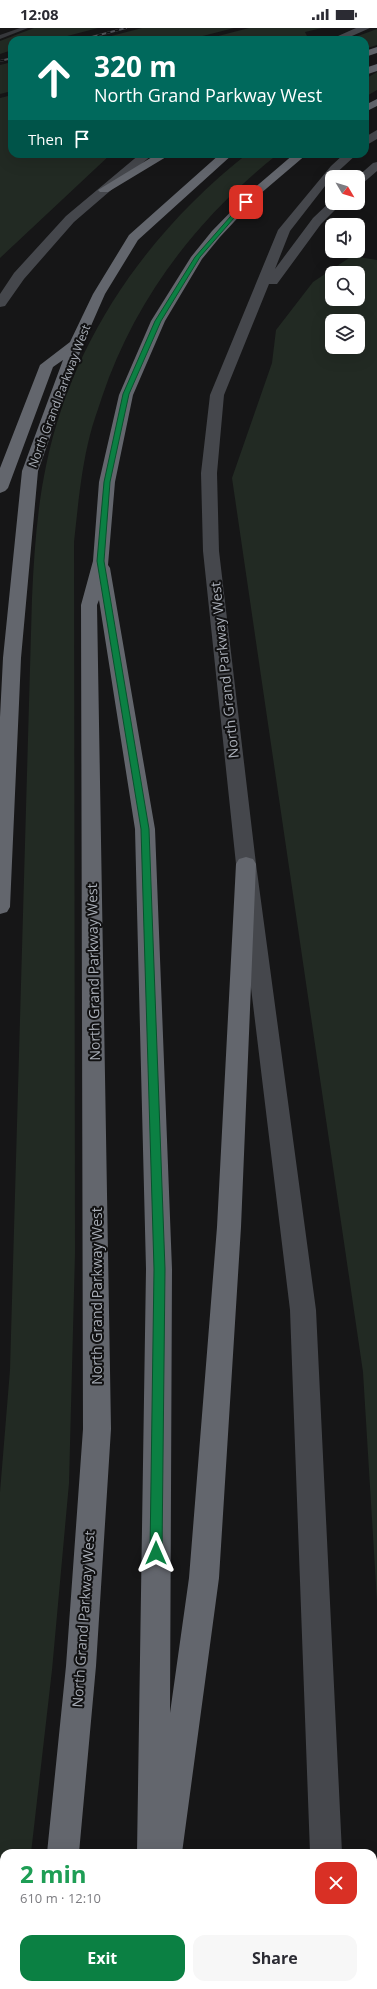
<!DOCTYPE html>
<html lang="en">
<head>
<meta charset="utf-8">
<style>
	:root { --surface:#fff; --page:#f7f7f7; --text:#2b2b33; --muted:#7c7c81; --accent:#0b8043 }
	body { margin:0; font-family:"Open Sans",sans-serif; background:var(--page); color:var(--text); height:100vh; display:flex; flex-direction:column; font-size:15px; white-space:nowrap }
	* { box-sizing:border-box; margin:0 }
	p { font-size:13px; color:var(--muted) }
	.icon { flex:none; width:22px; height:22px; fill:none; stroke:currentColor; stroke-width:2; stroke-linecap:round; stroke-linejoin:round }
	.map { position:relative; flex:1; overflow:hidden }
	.sheet { position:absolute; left:0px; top:1821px; width:377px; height:140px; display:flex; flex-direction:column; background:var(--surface); border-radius:12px 12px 0 0; box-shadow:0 4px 16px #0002 }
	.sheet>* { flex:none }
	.guide { position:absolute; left:8px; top:8px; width:361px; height:122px; border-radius:12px; box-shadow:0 4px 16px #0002; background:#00695c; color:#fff; overflow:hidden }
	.needle { width:26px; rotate:128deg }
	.fabs { position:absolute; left:325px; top:142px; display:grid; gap:8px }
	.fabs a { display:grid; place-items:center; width:40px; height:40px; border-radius:8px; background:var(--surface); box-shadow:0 4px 16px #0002; font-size:20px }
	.pin { position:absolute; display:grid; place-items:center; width:34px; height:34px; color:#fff; margin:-17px; border-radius:8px; box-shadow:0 2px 6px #0006 }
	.me { position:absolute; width:44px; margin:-22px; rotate:0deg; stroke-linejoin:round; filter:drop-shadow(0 0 3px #0008) }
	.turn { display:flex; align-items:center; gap:14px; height:84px; padding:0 20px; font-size:18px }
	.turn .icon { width:52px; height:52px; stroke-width:2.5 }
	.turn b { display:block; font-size:28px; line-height:34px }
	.then { display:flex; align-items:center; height:38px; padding:0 20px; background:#0003; gap:8px; font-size:15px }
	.round { display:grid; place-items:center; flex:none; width:42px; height:42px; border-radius:12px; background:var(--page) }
	.head { display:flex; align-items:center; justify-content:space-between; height:68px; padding:0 20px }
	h1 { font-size:24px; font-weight:700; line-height:30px; color:#1e9e55 }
	.cta { display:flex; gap:8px; margin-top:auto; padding:8px 20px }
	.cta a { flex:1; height:46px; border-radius:12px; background:var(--accent); color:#fff; font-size:16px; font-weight:700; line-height:46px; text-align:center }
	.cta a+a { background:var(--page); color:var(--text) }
	.status { display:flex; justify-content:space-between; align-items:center; height:28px; padding:0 20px; background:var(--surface); direction:ltr }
	.status svg { height:11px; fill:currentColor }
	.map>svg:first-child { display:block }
	.green { fill:#222a23; fill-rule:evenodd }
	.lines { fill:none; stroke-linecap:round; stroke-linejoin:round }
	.lane { fill:#37383c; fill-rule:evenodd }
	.secondary { fill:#45474c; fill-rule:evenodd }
	.highway { fill:#63666d; fill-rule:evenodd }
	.rail-casing { stroke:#505257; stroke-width:2 }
	.rail { stroke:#111112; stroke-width:1.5; stroke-dasharray:4.5; stroke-linecap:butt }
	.route { fill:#0b8043; stroke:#07532c }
	.labels { text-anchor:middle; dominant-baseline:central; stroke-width:4; stroke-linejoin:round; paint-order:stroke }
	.far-street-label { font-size:12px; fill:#a8adb6; stroke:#111112 }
	.street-label { font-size:14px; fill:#a8adb6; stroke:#111112 }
</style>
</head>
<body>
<div class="status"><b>12:08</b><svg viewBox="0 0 49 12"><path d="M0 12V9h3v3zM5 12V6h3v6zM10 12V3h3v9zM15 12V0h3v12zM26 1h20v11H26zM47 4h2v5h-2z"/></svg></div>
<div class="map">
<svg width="377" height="1961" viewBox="0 0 377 1961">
	<rect width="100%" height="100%" fill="#161617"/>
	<path class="green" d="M34,0h64l-46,12h-40v10l-12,4v-13z
		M142,0h92l-47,12h-91z
		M249,0h73l-17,4 4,8h-106z
		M377,1v16l-12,4v-9h-18z
		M12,34v29l-12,3v-29z
		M377,44v18l-12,7v-18z
		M12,67v59h99l-111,104v-160z
		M247,126h31c-81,64 -143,145 -176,243 -4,13 -9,25 -12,38 -9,35 -12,71 -16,107l1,711 -6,230 -17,187 -21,183h-27v132h9v4h-13v-497l10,-122 22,-772c2,-44 5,-89 14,-132 26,-126 101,-233 201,-312z
		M352,228l25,4v1341l-14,-229 -131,-894 40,-115 4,-33 37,-48zM332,245h26v26h-26zM332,293h26v26h-26z"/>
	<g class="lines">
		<path class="lane" d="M20,0h8l-28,11v-4z"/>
		<path class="secondary" d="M356,0h14l-27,12h-14z
			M377,102v9l-12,7v-9z
			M140,126h13l-79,68 -50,57 -19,27 -5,1v-13l14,-21 52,-57z
			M344,126h13l-25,23 -42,54 -15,38 38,-51 19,-18v3h10l-21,21 -44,60h-8l-45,111 -7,78 2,78 37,313 60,446 26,543h-32l-20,-543 -54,-446 -33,-313 -2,-78 9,-78 68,-165 53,-64z
			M377,134v9l-15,13 -4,1 -1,-8 16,-14z
			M301,1957h34v4h-34z"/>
		<path class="highway" d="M377,19v6l-12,4v-6z
			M377,36v7l-12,4v-7z
			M377,71v7l-12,6v-7z
			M157,126h14l-63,38h-8l-2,-2z
			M220,126h13l-95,86 -33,54 -22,50 -45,127 -17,187 -11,249 -3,5 -7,2v-197l3,-59 19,-187 41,-111 -10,7 -45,121 -3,3 -5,2v-25l40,-103 30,-23 23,-48 36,-59z
			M294,126h13l-47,40 -40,43 -18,22 -37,62 -32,74 -18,87 -7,83 2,3 45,261 17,440 -2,444 19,-135 28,-351 19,-363 3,-5 7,-2 7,2 3,5 -15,363 -22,351 -37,275h-45l9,-584 -11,-440 -36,-229 -2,5 14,824 -15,237 -17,187h-32l19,-187 17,-237 -2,-824 12,-44 6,-79 20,-87 32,-74 40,-64 21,-26 40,-41z
			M31,1957h34v4h-34z
			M131,1957h34l-1,4h-34z"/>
		<g class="rail-casing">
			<path id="rail" d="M80,12l46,-12
				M0,33l12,-3"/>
		</g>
		<use href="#rail" class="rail"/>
	</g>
	<path class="route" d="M244,173l4,1 -48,55 -39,64 -32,73 -19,88 -6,79 45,268 16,440 -3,284 -2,4 -4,2 -4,-2 -2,-4 4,-284 -13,-440 -44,-268 7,-79 19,-88 32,-73 40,-64z"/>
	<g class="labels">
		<g class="far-street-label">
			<text transform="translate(59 368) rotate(-69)">North Grand Parkway West</text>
		</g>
		<g class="street-label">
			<text transform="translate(224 642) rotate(-96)">North Grand Parkway West</text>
			<text transform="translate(93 944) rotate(-91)">North Grand Parkway West</text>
			<text transform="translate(96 1268) rotate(-90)">North Grand Parkway West</text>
			<text transform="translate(83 1591) rotate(-86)">North Grand Parkway West</text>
		</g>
	</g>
</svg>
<div class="fabs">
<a><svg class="needle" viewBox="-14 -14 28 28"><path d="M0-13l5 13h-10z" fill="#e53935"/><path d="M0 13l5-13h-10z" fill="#7c7c81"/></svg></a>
<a><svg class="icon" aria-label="sound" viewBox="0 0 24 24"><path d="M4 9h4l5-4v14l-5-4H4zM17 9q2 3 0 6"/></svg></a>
<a><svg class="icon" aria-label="search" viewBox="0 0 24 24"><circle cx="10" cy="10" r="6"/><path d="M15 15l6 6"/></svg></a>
<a><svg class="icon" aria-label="layers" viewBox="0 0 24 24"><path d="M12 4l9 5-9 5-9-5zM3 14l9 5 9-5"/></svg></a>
</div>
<div class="pin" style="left:246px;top:174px;background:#d93025"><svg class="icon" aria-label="arrive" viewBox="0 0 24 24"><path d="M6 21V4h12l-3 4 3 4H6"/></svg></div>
<svg class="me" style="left:156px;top:1525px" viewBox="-20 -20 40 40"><path d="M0-17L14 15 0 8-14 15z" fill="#0b8043" stroke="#fff" stroke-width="4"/></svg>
<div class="guide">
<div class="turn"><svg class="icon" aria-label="ahead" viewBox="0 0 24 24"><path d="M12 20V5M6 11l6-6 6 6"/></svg><div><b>320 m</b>North Grand Parkway West</div></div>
<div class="then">Then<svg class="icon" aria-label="arrive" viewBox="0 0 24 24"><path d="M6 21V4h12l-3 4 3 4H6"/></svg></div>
</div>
<section class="sheet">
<div class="head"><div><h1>2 min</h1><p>610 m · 12:10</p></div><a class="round" style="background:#d93025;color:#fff"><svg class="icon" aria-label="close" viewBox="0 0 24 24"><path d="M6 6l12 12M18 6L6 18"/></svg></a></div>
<div class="cta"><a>Exit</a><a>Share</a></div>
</section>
</div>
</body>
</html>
